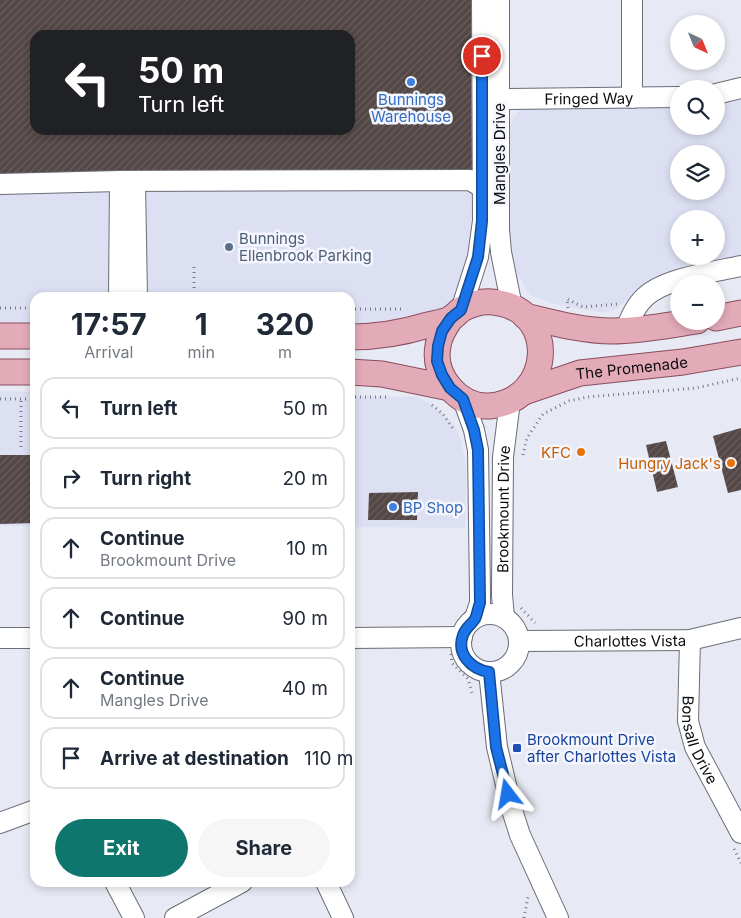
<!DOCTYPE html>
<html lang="en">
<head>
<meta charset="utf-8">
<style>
	:root { --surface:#fff; --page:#f6f6f7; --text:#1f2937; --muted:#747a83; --line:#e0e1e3; --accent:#0f766e }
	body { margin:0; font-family:Inter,sans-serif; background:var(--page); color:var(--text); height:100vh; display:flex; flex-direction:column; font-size:19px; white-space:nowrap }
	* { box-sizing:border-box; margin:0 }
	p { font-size:16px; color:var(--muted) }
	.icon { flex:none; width:28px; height:28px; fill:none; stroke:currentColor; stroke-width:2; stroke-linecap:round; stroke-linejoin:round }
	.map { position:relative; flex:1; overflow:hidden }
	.sheet { position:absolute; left:30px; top:292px; width:325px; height:595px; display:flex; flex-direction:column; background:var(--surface); border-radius:15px; box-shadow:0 2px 8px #0003 }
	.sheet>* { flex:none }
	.guide { position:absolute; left:30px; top:30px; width:325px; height:105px; border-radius:15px; box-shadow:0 2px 8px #0003; background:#202124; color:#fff; overflow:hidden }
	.needle { width:32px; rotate:137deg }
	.fabs { position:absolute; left:670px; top:15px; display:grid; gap:10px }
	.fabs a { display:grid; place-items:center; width:55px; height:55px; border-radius:50%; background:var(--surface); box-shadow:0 2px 8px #0003; font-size:25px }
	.pin { position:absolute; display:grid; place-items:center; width:42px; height:42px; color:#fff; margin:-21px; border:2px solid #fff; border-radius:50%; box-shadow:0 1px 5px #0007 }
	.me { position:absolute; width:55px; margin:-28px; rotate:346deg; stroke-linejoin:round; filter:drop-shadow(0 0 4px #0008) }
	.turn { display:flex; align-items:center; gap:18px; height:105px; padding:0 25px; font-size:22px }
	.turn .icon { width:65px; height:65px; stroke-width:2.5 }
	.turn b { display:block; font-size:35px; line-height:42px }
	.eta { display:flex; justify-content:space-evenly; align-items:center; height:85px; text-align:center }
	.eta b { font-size:30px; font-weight:700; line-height:35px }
	.action { display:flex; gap:10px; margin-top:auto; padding:10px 25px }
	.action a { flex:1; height:58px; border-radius:30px; background:var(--accent); color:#fff; font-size:20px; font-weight:700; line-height:58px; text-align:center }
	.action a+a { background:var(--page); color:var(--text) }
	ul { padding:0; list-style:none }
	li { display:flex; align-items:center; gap:15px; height:62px; margin:0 10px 8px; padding:0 15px; border:2px solid var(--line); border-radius:15px }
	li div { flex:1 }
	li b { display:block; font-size:19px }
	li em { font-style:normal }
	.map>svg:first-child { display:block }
	.built { fill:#dde0f3; fill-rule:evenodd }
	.building { fill:url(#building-hatch); fill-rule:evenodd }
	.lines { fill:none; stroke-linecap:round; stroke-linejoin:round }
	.minor-casing { stroke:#6b6d77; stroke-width:22 }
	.major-casing { stroke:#8b4e5e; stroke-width:27 }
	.path { stroke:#787981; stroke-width:3; stroke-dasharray:1 4; stroke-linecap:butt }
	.minor { stroke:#fff; stroke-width:20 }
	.major { stroke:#e3aab8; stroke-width:25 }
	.route-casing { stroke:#114b97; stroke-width:12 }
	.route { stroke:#1a73e8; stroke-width:9 }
	.shop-dot { fill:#3f7fe0; stroke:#f5f6fd; stroke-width:2 }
	.service-dot { fill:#5c6f8a; stroke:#f5f6fd; stroke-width:2 }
	.food-dot { fill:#e8710a; stroke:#f5f6fd; stroke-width:2 }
	.transit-dot { fill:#1a4fb4; stroke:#f5f6fd; stroke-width:2 }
	.labels { text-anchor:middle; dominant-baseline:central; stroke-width:5; stroke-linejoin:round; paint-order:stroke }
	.street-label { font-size:15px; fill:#0b0c10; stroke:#f5f6fd }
	.shop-label { font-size:15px; fill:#366cbe; stroke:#f5f6fd }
	.service-label { font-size:15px; fill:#4e5e75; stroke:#f5f6fd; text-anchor:start }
	.food-label { font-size:15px; fill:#c56008; stroke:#f5f6fd; text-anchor:end }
	.transit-label { font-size:15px; fill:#164399; stroke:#f5f6fd; text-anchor:start }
</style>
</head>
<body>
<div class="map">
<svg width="741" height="918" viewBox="0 0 741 918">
	<defs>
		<pattern id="building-hatch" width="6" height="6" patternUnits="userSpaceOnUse" patternTransform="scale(1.25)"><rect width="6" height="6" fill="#544847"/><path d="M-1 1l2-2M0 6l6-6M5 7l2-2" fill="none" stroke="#685e5d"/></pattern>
	</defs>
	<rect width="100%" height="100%" fill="#e7e9f4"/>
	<path class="built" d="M0,0h482l1,221 -22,89 -111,27v-39h-315v38h-35zM35,35h315v95h-315z
		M741,95v161l-75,18 -21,9 -27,25 -13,5 -51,-9 -24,-9 -13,-21 -7,-33 -2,-30 -1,-44 4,-46 9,-12 13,-5h146v22h37v-24zM679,154h37v37h-37zM679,219h37v37h-37z
		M0,391l35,1v134h-35z
		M350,396l66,1 15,7 24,21 6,16 5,23 -1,64 -115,-1z"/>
	<path class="building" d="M0,0h471l1,176 -472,6zM35,35h315v95h-315z
		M741,428v62l-13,3 -15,-57z
		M666,441l12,46 -21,5 -11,-47z
		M0,455h35v68l-35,1z
		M418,492l-1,28h-49l1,-27z"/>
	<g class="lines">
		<g class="minor-casing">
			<g id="minor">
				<path d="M499,0v230l2,22 11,55"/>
				<path d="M632,0v98"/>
				<path d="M716,94l25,-6"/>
				<path id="s1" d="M499,99l180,-2"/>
				<path d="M135,182l2,116"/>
				<path d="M0,184l120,-3 350,-1 23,14 6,12"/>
				<path d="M119,298l1,-117"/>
				<path d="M461,310l17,-53 5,-36 -1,-221"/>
				<path d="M625,331c5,-12 10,-25 20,-34 20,-19 69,-25 96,-31"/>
				<path d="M463,399l11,31 4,20 2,143v10l-5,15"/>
				<circle cx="490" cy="643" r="29"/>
				<path id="s2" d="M504,617l-2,-22 1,-138 7,-56"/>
				<path d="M0,638h35"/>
				<path d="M350,638l112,-1"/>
				<path id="s3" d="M690,640l-2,81 7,26 46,86"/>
				<path id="s4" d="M519,641l171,-1 51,-12"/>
				<path d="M489,672l8,75 15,63 8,25 38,83"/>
				<path d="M0,823l35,-13"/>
				<path d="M115,882l19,36"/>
				<path d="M326,882l17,36"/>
				<path d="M175,918l67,-36"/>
			</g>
		</g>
		<g class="major-casing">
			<g id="major">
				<path d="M525,316c29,7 58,15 87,15 29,0 57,-6 85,-10"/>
				<path d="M716,318l25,-5"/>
				<path d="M0,336h35"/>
				<path d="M350,337c28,0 52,-4 78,-12 7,-2 16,-3 22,-6 5,-3 8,-7 12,-10 11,-6 24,-9 37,-6 59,10 54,97 -9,103 -31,2 -58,-30 -52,-60 1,-11 7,-19 13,-28"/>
				<path d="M0,372h35"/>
				<path d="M350,372l32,2 68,14"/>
				<path id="s5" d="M524,392l56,-19 103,-11 58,-10"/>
			</g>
		</g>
		<path class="path" d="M194,298v-33
			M0,308h35
			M568,308l-1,-9 16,8 35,-3
			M350,309h54
			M350,397h37
			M0,399h35
			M432,405l11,9 11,16
			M21,447v-48
			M523,455l4,-17 16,-24 26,-13 18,-4 109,-9 45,-10
			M521,608l14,15
			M451,654l1,9 16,16 4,14
			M734,849l7,14
			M524,918l4,-21"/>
		<use href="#minor" class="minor"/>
		<use href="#major" class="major"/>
	</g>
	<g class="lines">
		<g class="route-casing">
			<path id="route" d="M482,56v165l-4,36 -17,53 -10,8 -9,13 -4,15 -1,15 5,14 8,13 13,11 11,31 4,20 2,153c-2,5 -3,12 -5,16 -4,6 -9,8 -12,16 -7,19 8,34 26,37l7,75 12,47"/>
		</g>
		<use href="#route" class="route"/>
	</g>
	<g class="shop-dot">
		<circle cx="411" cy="82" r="5"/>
		<circle cx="393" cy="507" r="5"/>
	</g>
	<circle class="service-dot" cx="229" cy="247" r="5"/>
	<g class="food-dot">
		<circle cx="581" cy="452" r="5"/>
		<circle cx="731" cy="463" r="5"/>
	</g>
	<rect class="transit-dot" x="512" y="743" width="10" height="10" rx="2.5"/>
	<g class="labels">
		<g class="street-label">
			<text stroke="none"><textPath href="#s1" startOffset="90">Fringed Way</textPath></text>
			<text transform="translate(499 154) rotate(-90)">Mangles Drive</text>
			<text stroke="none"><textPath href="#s5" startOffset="111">The Promenade</textPath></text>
			<text stroke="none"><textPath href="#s2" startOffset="108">Brookmount Drive</textPath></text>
			<text stroke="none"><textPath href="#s4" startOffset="111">Charlottes Vista</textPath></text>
			<text stroke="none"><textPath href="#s3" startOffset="102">Bonsall Drive</textPath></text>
		</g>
		<g class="shop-label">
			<text x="411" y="99">Bunnings<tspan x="411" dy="17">Warehouse</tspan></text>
			<text x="403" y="507" text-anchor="start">BP Shop</text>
		</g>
		<g class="service-label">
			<text x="239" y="238">Bunnings<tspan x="239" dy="17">Ellenbrook Parking</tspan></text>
		</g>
		<g class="food-label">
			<text x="571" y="452">KFC</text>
			<text x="721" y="463">Hungry Jack's</text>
		</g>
		<g class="transit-label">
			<text x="527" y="739">Brookmount Drive<tspan x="527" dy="17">after Charlottes Vista</tspan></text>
		</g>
	</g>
</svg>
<div class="fabs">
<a><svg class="needle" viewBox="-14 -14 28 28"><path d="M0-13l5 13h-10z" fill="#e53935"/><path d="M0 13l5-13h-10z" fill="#747a83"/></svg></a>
<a><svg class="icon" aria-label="search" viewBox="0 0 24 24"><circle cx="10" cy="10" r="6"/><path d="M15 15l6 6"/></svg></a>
<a><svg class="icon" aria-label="layers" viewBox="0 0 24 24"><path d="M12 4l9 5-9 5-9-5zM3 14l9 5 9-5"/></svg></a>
<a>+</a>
<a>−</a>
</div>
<div class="pin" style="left:482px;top:56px;background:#d93025"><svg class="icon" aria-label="arrive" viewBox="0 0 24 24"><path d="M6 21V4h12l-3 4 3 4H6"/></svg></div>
<svg class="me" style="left:508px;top:794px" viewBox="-20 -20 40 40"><path d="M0-17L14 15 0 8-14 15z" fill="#1a73e8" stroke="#fff" stroke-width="4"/></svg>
<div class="guide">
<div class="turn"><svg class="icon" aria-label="left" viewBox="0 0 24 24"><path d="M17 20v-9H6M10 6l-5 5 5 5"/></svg><div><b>50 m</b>Turn left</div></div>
</div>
<section class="sheet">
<div class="eta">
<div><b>17:57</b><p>Arrival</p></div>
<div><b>1</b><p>min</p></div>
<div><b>320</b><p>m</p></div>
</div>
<ul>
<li><svg class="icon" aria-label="left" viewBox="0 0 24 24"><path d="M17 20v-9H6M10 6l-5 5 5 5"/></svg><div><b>Turn left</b></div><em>50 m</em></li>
<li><svg class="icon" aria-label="right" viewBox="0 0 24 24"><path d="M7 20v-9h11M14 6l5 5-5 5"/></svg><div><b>Turn right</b></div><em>20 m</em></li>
<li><svg class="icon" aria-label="ahead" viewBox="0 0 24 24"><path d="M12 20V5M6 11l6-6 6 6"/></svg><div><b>Continue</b><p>Brookmount Drive</p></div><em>10 m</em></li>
<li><svg class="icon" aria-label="ahead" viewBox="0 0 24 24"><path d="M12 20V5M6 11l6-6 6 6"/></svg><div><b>Continue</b></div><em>90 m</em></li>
<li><svg class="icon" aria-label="ahead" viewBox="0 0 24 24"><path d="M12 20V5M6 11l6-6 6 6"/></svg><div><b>Continue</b><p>Mangles Drive</p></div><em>40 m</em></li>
<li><svg class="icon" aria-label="arrive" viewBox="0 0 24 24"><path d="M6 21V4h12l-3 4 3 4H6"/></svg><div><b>Arrive at destination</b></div><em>110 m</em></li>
</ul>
<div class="action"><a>Exit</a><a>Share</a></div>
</section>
</div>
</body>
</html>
